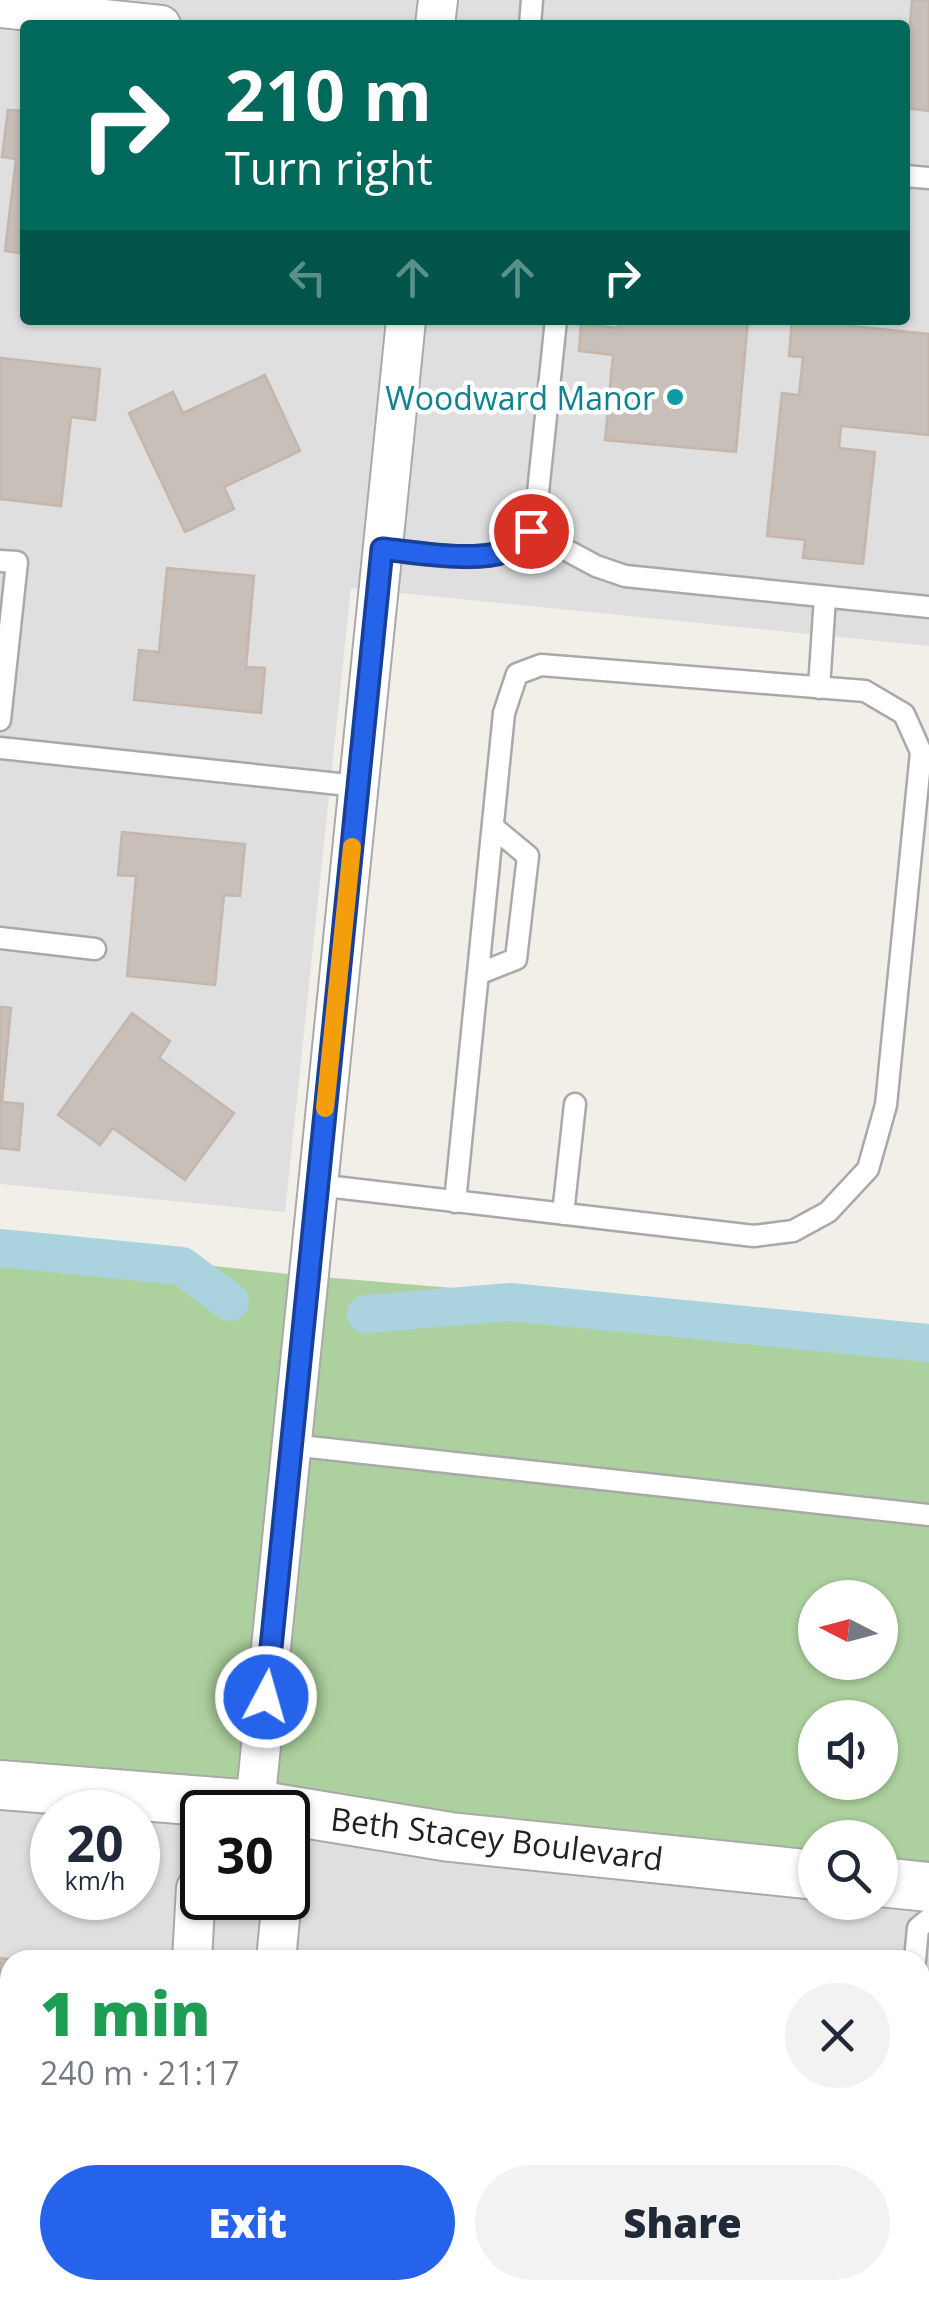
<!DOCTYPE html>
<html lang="en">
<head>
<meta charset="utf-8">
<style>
	:root { --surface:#fff; --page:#f2f2f3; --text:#1f2937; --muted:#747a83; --accent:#2563eb }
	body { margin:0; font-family:"Open Sans",sans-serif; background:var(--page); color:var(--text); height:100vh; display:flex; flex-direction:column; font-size:38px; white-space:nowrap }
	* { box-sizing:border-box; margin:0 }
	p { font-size:32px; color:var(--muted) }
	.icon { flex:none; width:55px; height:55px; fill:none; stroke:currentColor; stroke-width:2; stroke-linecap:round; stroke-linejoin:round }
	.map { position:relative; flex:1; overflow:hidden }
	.sheet { position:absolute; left:0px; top:1950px; width:930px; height:350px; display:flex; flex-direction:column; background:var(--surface); border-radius:30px 30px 0 0; box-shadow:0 2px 8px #0004 }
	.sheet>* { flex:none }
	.guide { position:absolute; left:20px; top:20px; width:890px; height:305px; border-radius:10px; box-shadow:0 2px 8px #0004; background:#00695c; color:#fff; overflow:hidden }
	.needle { width:65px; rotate:276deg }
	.fabs { position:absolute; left:798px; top:1580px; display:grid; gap:20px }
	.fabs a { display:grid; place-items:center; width:100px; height:100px; border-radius:50%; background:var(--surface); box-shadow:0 2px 8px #0004; font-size:50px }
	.speed { position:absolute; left:30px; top:1790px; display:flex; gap:20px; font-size:50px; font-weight:700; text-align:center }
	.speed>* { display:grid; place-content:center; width:130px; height:130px; border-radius:50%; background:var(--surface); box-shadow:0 2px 8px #0004; line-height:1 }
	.speed small { font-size:25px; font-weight:400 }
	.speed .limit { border:5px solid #111; border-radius:15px; background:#fff; color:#111 }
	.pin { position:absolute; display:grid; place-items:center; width:85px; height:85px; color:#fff; margin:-42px; border:5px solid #fff; border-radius:50%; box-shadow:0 2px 10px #0007 }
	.me { position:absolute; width:110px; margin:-55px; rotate:6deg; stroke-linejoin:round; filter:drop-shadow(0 0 8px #0008) }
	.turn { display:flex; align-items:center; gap:35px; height:210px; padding:0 40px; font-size:45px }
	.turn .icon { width:130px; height:130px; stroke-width:2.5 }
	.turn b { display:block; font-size:70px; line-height:85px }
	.lanes { display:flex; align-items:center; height:95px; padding:0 40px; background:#0003; justify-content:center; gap:50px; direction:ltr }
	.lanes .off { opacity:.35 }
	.round { display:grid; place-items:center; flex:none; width:105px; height:105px; border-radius:52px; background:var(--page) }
	.head { display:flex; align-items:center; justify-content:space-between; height:170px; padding:0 40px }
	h1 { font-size:60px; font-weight:800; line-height:75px; color:#1e9e55 }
	.cta { display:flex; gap:20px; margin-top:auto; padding:20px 40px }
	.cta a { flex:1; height:115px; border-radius:60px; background:var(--accent); color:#fff; font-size:40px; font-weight:800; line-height:115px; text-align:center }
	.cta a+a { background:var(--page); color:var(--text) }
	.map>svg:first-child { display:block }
	.residential { fill:#e0dfdf; fill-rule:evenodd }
	.forest { fill:#add19e; fill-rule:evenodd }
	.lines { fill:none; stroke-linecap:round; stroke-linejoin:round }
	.canal { stroke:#aad3df; stroke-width:38 }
	.building { fill:#c7bfb8; stroke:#c4b6ab; stroke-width:2.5 }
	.service-casing { stroke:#a9a9a9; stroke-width:25 }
	.minor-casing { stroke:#a9a9a9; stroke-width:42 }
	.tertiary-casing { stroke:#a9a9a9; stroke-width:52 }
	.service { stroke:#fff; stroke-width:20 }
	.minor { stroke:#fff; stroke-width:38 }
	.tertiary { stroke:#fff; stroke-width:48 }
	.route-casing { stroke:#184099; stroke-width:25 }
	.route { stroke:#2563eb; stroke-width:18 }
	.slow { stroke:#f59e0b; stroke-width:18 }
	.culture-dot { fill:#0f9aa8; stroke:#fff; stroke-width:4 }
	.labels { text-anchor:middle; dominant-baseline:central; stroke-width:9; stroke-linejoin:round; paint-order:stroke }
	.culture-label { font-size:32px; fill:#0d838f; stroke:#fff; text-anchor:end }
	.street-label { font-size:32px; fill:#222; stroke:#fff }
</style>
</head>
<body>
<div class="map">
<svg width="929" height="2300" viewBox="0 0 929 2300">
	<rect width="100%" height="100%" fill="#f2efe9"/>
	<path class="residential" d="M0,0h929v646l-578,-58 -66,624 -285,-28zM25,25h880v295h-880z
		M0,1805l52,7v86h86v-83l64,5v78h86v-68l527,65v7h65l49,5v393h-929zM10,1960h910v330h-910z"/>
	<path class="forest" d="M0,1243l298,32 631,53v541l-49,-5v-26h-65v19l-815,-91zM815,1598h65v64h-65zM815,1718h65v64h-65z"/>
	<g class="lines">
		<path class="canal" d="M0,1248l182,18 48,36
			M366,1314l144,-12 419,41"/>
	</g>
	<path class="building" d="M912,0h17v111l-24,-3v-83h-9v-1l14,1z
		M8,110l17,1v143l-20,-3 11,-92 -14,-2z
		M619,320h129l-12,132 -131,-12 8,-85 -34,-4 2,-27 37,4z
		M792,320h60l-1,6 78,8v101l-88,-9 -2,22 36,4 -12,112 -60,-6 2,-18 -38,-4 15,-143 17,2 4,-38 -14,-1z
		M0,358l100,11 -5,51 -24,-3 -10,89 -61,-7z
		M265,375l35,76 -76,36 10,22 -49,23 -56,-119 44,-21 10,21z
		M167,568l87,8 -8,91 19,1 -4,45 -127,-13 5,-50 20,2z
		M122,832l123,12 -5,52 -16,-1 -9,90 -88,-9 9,-100 -18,-1z
		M0,1007l11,1 -9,94 21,2 -4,46 -19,-2z
		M132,1013l38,28 -11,17 75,55 -49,67 -72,-52 -13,17 -42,-30z
		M0,1958l17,2h-7v60l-10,-1z
		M8,2030h2v67l-10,-1v-45l6,1z
		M4,2103h6v68l-10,-1v-46l2,1z
		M0,2193l10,1v57l-10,-1z
		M0,2260l10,1v29h65l-1,10h-74z
		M789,2290h57l-14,10h-35z"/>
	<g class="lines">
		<g class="service-casing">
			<path id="service" d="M530,25l2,-25
				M905,176l24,2
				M531,531l65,35 29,10 304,31
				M382,549c39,4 122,22 147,-16 5,-8 6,-21 8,-31l19,-182
				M0,561l17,1 -17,158
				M819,688l6,-91
				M0,748l358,38
				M0,938l95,11
				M478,974l38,-15 12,-103 -35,-29
				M317,1185l437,51 39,-5 35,-19 40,-43 18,-64 35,-353 -17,-38 -39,-23 -324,-26 -24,9 -13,39 -49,489
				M563,1214l12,-110
				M291,1445l638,70
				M915,1960l3,-32 11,-9
				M920,2135l9,-75"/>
		</g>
		<g class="minor-casing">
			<path id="minor" d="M0,8l161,17
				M435,25l3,-25
				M249,1812l6,-7 151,-1485
				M192,1960l4,-72 6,-9
				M276,1960l6,-62
				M167,2300l1,-10
				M243,2300l1,-10"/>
		</g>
		<g class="tertiary-casing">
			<path id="tertiary" d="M0,1785l255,20 195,32 365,38
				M880,1882l49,5"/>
		</g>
		<use href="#service" class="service"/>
		<use href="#minor" class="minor"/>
		<use href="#tertiary" class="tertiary"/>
	</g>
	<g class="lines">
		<g class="route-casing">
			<path id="route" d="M266,1697l116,-1148c33,3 103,16 131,-1 7,-3 12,-11 18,-17"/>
		</g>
		<use href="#route" class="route"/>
		<path class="slow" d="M325,1108l27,-261"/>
	</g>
	<circle class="culture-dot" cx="675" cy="397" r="10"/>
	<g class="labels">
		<g class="culture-label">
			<text x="655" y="397">Woodward Manor</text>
		</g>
		<g class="street-label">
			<text transform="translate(497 1838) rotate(7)">Beth Stacey Boulevard</text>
		</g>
	</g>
</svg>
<div class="fabs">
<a><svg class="needle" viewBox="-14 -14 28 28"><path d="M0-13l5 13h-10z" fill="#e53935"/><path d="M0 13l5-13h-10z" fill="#747a83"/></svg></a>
<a><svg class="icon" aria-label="sound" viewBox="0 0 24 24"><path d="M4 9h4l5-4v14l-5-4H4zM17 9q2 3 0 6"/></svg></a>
<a><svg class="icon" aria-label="search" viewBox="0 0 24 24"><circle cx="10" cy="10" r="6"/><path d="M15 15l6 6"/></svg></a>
</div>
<div class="speed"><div>20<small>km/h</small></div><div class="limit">30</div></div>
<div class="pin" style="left:531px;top:531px;background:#d93025"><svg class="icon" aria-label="arrive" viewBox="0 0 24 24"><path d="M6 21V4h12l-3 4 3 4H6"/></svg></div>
<svg class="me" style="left:266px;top:1697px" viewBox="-20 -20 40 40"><circle r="17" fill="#2563eb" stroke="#fff" stroke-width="3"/><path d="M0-11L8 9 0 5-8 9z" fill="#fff"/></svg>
<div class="guide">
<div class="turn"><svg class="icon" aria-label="right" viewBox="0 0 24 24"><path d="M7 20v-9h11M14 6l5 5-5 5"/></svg><div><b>210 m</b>Turn right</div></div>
<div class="lanes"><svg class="icon off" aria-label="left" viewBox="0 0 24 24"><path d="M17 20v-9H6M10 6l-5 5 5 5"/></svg><svg class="icon off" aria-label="ahead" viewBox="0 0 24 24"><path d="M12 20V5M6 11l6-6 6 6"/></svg><svg class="icon off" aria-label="ahead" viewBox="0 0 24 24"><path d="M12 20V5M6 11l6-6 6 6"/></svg><svg class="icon" aria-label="right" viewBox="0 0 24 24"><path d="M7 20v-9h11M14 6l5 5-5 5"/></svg></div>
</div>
<section class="sheet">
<div class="head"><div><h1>1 min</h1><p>240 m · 21:17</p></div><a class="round"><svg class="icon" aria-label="close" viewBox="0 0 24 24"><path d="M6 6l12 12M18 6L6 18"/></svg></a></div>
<div class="cta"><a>Exit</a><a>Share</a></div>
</section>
</div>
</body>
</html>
